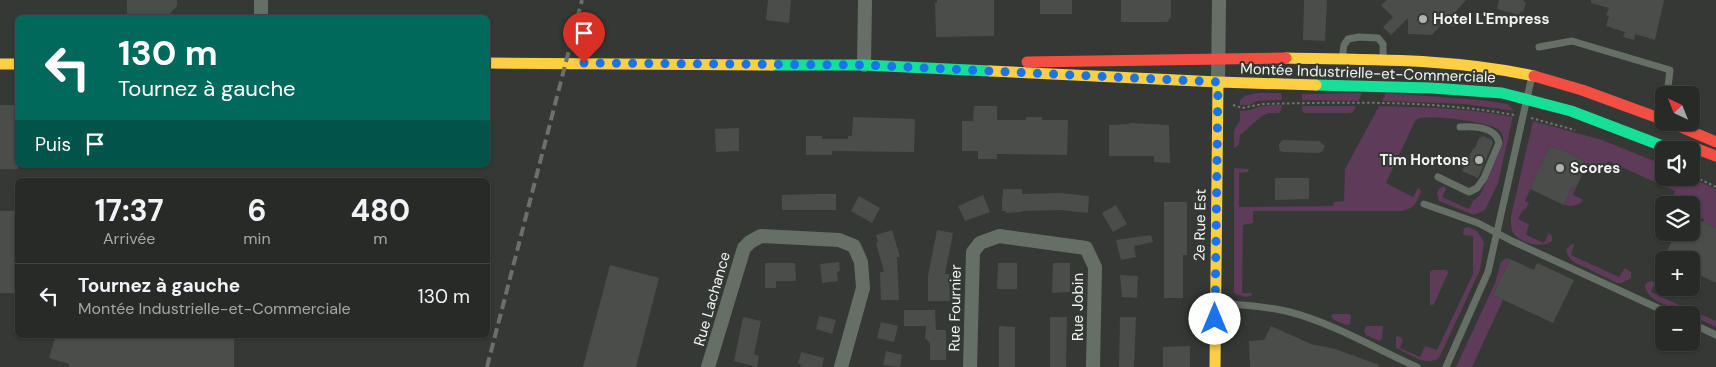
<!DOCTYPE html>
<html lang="fr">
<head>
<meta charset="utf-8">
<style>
	:root { --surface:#282a28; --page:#303230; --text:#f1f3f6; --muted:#a5a7a8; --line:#444645 }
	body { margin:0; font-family:"DM Sans",sans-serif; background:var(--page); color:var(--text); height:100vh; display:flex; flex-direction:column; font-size:19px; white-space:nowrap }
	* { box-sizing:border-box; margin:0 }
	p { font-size:16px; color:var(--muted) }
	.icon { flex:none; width:28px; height:28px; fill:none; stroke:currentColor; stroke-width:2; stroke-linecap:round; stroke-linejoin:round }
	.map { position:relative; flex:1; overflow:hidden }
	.panel { position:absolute; left:15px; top:178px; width:475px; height:160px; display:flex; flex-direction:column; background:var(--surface); border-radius:8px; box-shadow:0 1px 4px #0004,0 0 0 1px var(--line) }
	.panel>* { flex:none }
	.banner { position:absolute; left:15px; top:15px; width:475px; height:152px; border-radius:8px; box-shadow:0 1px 4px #0004,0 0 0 1px var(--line); background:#00695c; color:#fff; overflow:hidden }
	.needle { width:32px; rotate:317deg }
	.tools { position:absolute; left:1655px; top:86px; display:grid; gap:10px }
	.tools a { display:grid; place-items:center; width:45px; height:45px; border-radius:8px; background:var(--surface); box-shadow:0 1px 4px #0004,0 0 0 1px var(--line); font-size:25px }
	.pin { position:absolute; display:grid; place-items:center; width:42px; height:42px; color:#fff; margin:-51px -21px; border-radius:50% 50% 50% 0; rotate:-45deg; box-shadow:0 0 5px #0007 }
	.pin .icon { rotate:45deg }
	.me { position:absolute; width:55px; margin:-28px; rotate:0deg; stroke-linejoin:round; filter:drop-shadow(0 0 4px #0008) }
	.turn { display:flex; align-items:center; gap:18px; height:105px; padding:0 20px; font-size:22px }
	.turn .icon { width:65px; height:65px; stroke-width:2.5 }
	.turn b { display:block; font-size:35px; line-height:42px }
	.then { display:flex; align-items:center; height:48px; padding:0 20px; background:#0003; gap:10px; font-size:19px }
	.eta { display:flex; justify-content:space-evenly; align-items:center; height:85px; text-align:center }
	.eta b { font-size:30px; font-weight:700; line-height:35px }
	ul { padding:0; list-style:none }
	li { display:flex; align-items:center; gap:15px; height:65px; padding:0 20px; border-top:1px solid var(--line) }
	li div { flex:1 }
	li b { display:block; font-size:19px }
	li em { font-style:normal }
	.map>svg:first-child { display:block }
	.green { fill:#5e3b58 }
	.building { fill:#4b4d4b }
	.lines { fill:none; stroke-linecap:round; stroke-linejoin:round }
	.path { stroke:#70776f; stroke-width:2; stroke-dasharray:2.5 2.5; stroke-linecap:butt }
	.lane { stroke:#666f65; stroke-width:7 }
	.street { stroke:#666f65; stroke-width:14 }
	.fast { stroke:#16e098; stroke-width:11 }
	.slow { stroke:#ffcf43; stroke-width:11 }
	.jam { stroke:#f24e42; stroke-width:11 }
	.rail { stroke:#6b706a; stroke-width:4; stroke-dasharray:10 5; stroke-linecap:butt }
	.route { stroke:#1a73e8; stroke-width:9; stroke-dasharray:0 16.2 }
	.poi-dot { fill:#afb2af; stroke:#343934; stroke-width:2 }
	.labels { text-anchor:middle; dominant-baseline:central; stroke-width:4; stroke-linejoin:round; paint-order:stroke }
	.poi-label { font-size:15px; font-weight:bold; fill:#f1f4f0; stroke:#343934; text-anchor:start }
	.street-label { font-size:15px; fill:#f1f4f0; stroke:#343934 }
</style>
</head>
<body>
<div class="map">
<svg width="1716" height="367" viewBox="0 0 1716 367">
	<rect width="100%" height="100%" fill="#353835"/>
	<path class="green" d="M1257,93h24l1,7 -25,1 -7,4h-10v-5l5,-4z
		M1362,93l-4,8 -56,-1v-6z
		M1386,93l95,7 27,4 6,7 -49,-7 -83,-3z
		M1282,105l-1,5 -2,3h-11l-6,3 -22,19 -1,10 -5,3v-18l6,-10v-9l10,-1 11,-4z
		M1302,106h54l-3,6 -3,1h-45l-3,-2z
		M1379,106c45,1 90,2 134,11l-15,66 -13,27 -11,5 -35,-14 -2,-8 2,-4 5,-3 2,3 -4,8 27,12 4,-8 7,-6 23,-51c1,-5 0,-10 -4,-14 -9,-8 -66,-15 -78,-12 -3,0 -3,1 -6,3l-29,62 27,14 5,-9 2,1 1,2c-4,11 -7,18 -19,20h-149v12l-10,2 -1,68h9l1,2c-5,4 -13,0 -18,-2v-125l15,1 -1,3 -9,1v34l94,-1 1,-4 10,-1 1,-32z
		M1533,121l69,19 62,25v13h27l25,11v39l-13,-6 1,-3 -13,-5v-9l-21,-1 5,-13 -67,-30 -5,9 -16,-7 -6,14 -4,-2 7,-14 -23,-12 -1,1 -10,-4 -25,55 4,2 -3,6 -3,1 -5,9 11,5 -3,11 18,8 5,-10 3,3v5c-9,8 -30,2 -37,-6 -5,-5 -4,-13 -4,-19z
		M1572,187l4,1 -3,7 9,4 1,2c-6,5 -12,6 -19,4z
		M1468,227l9,4 7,11 -4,28 -41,88c-13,9 -29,-4 -43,-10v-11l2,-1 5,3 -3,9 20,9 5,-11 12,4 36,-76v-38l-9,-1 -1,-1 1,-6z
		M1572,244h2l-3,11 48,22 6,-9 6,4v6l-9,5h-5l-43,-21c-5,-4 -7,-7 -8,-13z
		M1506,258l4,1 -17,36 10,5 -31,67h-16l39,-84 6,-21z
		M1432,270h15l1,3 -14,31 -3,2 -1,-2v-32z
		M1652,281l3,2 -4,9 28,13 -2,4c-11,-5 -31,-9 -32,-24l3,-3z
		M1682,306l34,15v6l-36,-17z
		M1333,314h16l2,2 -1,8 -4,1 -12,-5 -3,-4z
		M1366,326h17l-1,13 -3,2 -13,-6 -2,-4z"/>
	<path class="building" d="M127,0h50v6l-9,10 -41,2z
		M768,0h23l-2,23 -23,-3z
		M937,0h57v36l-58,1 -1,-34h2z
		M1040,0h32v14h-32z
		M1121,0h50v17l-4,5h-46z
		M1304,0h23l-2,41 -22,-1z
		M1387,0h79l-10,11 -1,15 -14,-1 -9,10 -24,-1v-16l-17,17 -8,-8 10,-10 -12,-12z
		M1499,0h25l-1,2h3l-3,10 -2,-1 -2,4 -22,-6z
		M1591,0h73l-9,40 -20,-6 -1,6 -11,-3 2,-5 -19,-6 3,-10 -3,-1 3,-7 -18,-5z
		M0,105h18v64h-18z
		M974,106h23v14h29v-3h16v3h26l-1,35 -70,-1v5h-19v-8h-16v-30h11z
		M853,117l62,2 -1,33 -82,-1v4h-26v-19h16v3h26v-3h4z
		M1130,123l39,2 1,38 -16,-1v-6h-45v-31l20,-1z
		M739,128v23l-23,1 -1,-23z
		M1483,136l9,4 1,3 -15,35 -16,-7 11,-22 2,-1 4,-10z
		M1283,140l36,1 6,5 -3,6 -4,1 -34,-1 -4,-1 -1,-4v-3z
		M1550,146l10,4 1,-1 23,12 -7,14 4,2 -5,11 -4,-1 -8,18 -34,-16z
		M1275,178h34v21l-34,1z
		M1003,189h19v5l38,-1 29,3 -1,17 -28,-3 -39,1v1l-15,1v-2h-4v-14h1z
		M815,194h21v16h-54v-15z
		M983,195l7,17 -25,9 -7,-15z
		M859,196l21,12 -8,15 -21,-12z
		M1164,202h23v53h-4v43h-19z
		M1116,205l11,19 -14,8 -11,-19z
		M0,211h18v82h-18z
		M1691,216l25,12v55l-25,-12v-11h-28l13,-28h15z
		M892,230l8,27h-3l2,43h-18l-1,-28h4l-8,-29 2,-1 -2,-7z
		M937,230l16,3 -8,41h4l1,27h-22v-25z
		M1151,235l2,7 -19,4 2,11 -15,3 -5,-20z
		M1510,259l24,11 3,-7 37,17 -21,43 -60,-28z
		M839,262l1,9 -3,1 1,9 -16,2 -2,-19z
		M765,263h30l1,18h-20v7h-11z
		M998,263h19v26h-20z
		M1053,263h17v29l-18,1z
		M610,265l49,13 -23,89h-53z
		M1120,275l18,1 -1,22 -15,-1z
		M904,310h31l1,20h10v30h-16v-17l-5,-5 1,-12h-22z
		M819,316l17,4 -4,14 -16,-5z
		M743,317l18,4 -7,33 5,2 -2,11 -23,-6z
		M1050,317h17l-1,50h-16z
		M1120,317h16l-2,50h-15z
		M881,322l17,4 -4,16 -17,-4z
		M999,326l16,1v40h-16z
		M1271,326l40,18 24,5 44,16 -1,2h-128l-1,-26 15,-1z
		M56,335l13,3 165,1v28h-165v-3l-20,-6z
		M1190,346v21h-27v-20z
		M886,351l16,4 -2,12 -17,-2z
		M801,352l23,6 -2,9h-22l1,-3h-3z"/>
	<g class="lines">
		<path class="path" d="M1233,105l9,3 21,-4c83,-2 169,-4 251,11
			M1531,118l44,12
			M1691,175l25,12"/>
		<path class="lane" d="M1539,47l33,-6 98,29 -3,25
			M1342,59l2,-14 4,-6 11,-2 19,1 5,6v15
			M1438,177l31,15 8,-4 7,-10 15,-35c-3,-16 -25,-17 -39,-16
			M1424,204l54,19 34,18 161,74
			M1218,303c24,2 49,3 72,9 45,12 86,37 127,55
			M1691,323l25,12
			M1446,367l42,-95 44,-196"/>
		<path class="street" d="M261,18v-18
			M864,65l1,-65
			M1218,82l1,-82
			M708,367l36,-119 6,-6 11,-6 78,4 15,6 7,16 2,26 -22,79
			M970,367l3,-115 7,-9 19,-7 87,12 9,19 -2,100"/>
		<path class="fast" d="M772,65h92l126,6
			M1316,85l116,3 70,5 69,18 102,39"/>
		<path class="slow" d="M1286,58c83,2 167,0 248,18
			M488,63l284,2
			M0,64h18
			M990,71l228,11 98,3
			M1215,367l3,-285"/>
		<path class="jam" d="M1027,62l259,-4
			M1534,76l48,14 82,30
			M1669,122l47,20
			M1681,150l11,-3 24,9"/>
		<path class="rail" d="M487,367l95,-367"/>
	</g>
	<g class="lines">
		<path class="route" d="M584,63l280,2 354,17 -3,237"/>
	</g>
	<g class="poi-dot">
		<circle cx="1423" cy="19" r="5"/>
		<circle cx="1479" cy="160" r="5"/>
		<circle cx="1560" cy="168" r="5"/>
	</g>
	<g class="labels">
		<g class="poi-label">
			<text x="1433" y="19">Hotel L'Empress</text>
			<text x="1469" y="160" text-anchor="end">Tim Hortons</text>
			<text x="1570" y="168">Scores</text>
		</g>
		<g class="street-label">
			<text transform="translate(1368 73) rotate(2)">Montée Industrielle-et-Commerciale</text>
			<text transform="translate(1200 225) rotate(-89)">2e Rue Est</text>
			<text transform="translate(712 299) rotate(-74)">Rue Lachance</text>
			<text transform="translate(1078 307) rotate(-90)">Rue Jobin</text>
			<text transform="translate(955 308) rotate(-89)">Rue Fournier</text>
		</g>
	</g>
</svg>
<div class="tools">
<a><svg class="needle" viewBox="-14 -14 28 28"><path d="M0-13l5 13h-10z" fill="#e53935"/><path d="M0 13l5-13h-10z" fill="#a5a7a8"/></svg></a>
<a><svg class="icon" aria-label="sound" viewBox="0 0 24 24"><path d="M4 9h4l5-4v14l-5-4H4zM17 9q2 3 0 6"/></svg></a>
<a><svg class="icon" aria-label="layers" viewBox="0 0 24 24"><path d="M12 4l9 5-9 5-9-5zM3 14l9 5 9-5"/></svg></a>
<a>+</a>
<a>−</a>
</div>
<div class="pin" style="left:584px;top:63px;background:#d93025"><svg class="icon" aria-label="arrive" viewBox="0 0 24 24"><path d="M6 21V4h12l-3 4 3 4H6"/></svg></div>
<svg class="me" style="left:1215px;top:319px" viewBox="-20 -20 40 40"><circle r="19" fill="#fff"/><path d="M0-13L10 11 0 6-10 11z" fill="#1a73e8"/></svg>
<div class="banner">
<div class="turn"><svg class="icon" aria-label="left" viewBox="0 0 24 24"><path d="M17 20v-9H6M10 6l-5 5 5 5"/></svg><div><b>130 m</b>Tournez à gauche</div></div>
<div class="then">Puis<svg class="icon" aria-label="arrive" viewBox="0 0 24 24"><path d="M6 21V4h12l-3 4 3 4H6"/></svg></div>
</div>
<section class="panel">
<div class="eta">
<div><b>17:37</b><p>Arrivée</p></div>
<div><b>6</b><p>min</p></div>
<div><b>480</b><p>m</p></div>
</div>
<ul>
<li><svg class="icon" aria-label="left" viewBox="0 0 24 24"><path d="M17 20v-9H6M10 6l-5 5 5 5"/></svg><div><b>Tournez à gauche</b><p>Montée Industrielle-et-Commerciale</p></div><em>130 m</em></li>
</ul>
</section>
</div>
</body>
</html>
